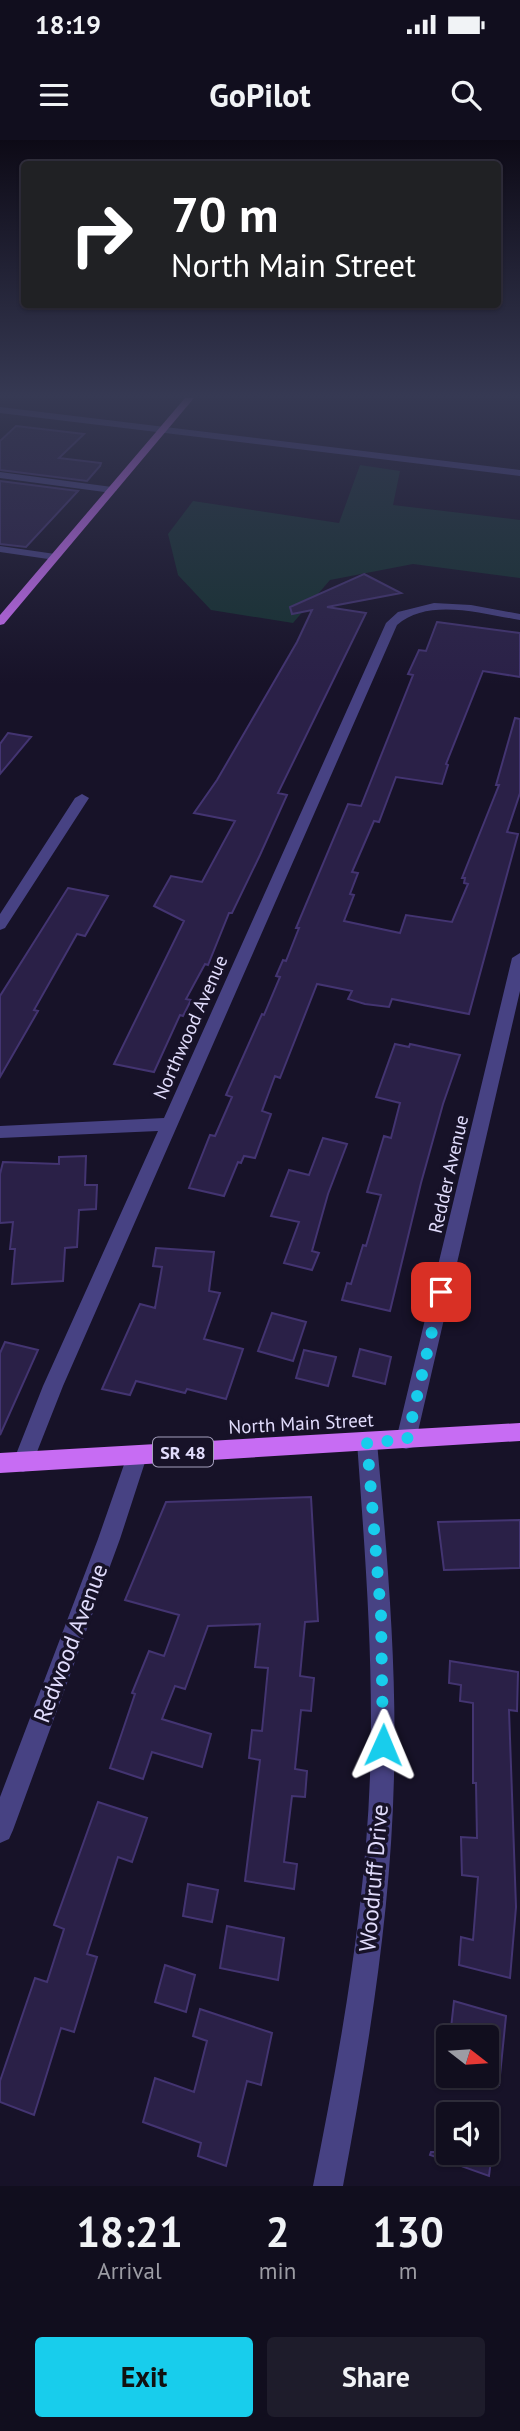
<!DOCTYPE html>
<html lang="en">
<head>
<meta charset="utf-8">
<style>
	:root { --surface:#110e1e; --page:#1e1c2b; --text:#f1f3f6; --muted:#9c9ca4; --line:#302e3c; --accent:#18cdec }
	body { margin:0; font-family:"PT Sans",sans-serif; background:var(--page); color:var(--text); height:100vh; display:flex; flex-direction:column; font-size:26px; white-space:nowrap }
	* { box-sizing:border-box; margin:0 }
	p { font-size:23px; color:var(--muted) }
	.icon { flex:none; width:38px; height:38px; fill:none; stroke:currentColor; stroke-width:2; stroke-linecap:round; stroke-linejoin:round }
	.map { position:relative; height:2046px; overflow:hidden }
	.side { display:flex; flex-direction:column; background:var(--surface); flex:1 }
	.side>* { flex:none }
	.banner { position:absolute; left:21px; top:21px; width:480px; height:147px; border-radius:7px; box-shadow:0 2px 5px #0004,0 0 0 2px var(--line); background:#202124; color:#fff; overflow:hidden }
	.needle { width:46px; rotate:107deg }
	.tools { position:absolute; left:436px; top:1885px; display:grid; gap:14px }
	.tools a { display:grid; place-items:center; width:63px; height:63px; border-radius:7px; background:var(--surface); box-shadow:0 2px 5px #0004,0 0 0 2px var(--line); font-size:35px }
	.pin { position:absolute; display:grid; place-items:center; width:60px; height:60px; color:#fff; margin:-30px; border-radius:14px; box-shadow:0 4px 10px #0006 }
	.me { position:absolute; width:77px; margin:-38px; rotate:1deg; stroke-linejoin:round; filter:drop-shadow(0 0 5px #0008) }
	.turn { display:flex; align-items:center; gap:24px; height:147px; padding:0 35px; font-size:32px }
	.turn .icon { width:91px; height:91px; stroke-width:2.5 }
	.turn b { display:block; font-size:49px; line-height:60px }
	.eta { display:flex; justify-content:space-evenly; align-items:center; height:119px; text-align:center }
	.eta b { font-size:42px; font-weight:800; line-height:49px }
	.button { display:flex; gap:14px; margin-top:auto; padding:14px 35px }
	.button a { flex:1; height:80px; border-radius:7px; background:var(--accent); color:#111; font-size:28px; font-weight:800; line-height:80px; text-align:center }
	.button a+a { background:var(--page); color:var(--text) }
	.status { display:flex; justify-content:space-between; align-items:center; height:49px; padding:0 35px; background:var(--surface); direction:ltr }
	.status svg { height:19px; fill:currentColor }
	header { display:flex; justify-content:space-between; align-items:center; height:91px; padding:0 35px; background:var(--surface); font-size:32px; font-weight:800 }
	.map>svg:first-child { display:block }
	.green { fill:#163131 }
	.building { fill:#2a2047; stroke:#433471; stroke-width:2 }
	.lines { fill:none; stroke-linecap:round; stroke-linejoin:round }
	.minor { fill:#474283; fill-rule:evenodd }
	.major { fill:#c76cf3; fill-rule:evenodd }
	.route { stroke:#18cdec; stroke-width:12; stroke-dasharray:0 21.6 }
	.labels { text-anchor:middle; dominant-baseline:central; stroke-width:7; stroke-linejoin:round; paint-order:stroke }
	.shield { fill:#171228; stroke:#a49fbc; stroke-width:2 }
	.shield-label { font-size:18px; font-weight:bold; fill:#e1dcfc }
	.street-label { font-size:19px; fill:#e1dcfc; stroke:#171228 }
	.near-street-label { font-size:23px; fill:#e1dcfc; stroke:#171228 }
</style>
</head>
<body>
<div class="status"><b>18:19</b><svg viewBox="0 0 49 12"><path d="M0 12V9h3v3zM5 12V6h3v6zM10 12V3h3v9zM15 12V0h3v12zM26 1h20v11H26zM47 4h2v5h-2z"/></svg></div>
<header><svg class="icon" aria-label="menu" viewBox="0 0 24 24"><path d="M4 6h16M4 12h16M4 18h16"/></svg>GoPilot<svg class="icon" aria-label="search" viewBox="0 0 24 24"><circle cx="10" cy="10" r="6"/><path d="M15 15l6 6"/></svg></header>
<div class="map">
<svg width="520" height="2046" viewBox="0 0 520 2046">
	<rect width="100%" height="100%" fill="#171228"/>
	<path class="green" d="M360,325l40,6 -7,34 127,15v58l-107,-14 -83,16 -37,43 -82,-13 -33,-35 -10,-41 25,-33 146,22z"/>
	<path class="building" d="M16,286l68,8 -25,24 42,5 -1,3 -13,15 -87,-11v-29z
		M0,341l78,10 -52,56 -26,-3z
		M364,434l37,19 -74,14 39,6 -88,180 9,2 -27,60 -28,58h-3l-21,52 -3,-1 -19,35 5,1 -8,16 -3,-1 -26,57 -40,-8 70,-143 -30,-15 17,-30 31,6 33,-61 -41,-8 23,-33 80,-138 15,-32 -20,4 -2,-7z
		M437,482l83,11v44l-37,-6 -37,93 2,1 -6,19 -46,-7 -17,45 -5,-1 -22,51 6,1 -8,21 4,1 -10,26 56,12 6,-18 46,7 16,-38 -4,-1 1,-5h-3l37,-93h-3l19,-67 5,1v74l-13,39 11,2 -49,180 -77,-15 -3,8 -24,-3 -17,-5 4,-8 -35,-7 -37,94 -5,-2 -13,35 9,3 -16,44 -11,-2 -3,7 -3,-1 -14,34 -35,-8 21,-53 5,1 17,-39 -6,-2 36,-81 2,1 16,-38 -4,-1 7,-16 3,1 13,-33h-3l52,-124 13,2 52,-131 -5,-1 11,-24 7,1z
		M8,593l23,4 -31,37v-30z
		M68,748l40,8 -23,40 -8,-2 -43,76 4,1 -38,66v-81z
		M395,904l14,3 1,-3 50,11 -17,49 -22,79 -31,128 -48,-11 5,-17 4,1 12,-39 3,1 15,-51 -14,-3 17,-56 7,2 9,-35 -24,-6z
		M323,998l24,6 -19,50 -16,57 7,2 -7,17 -28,-7 15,-41 -28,-6 18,-46 20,5z
		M86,1016l-1,29h12l-1,24 -17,1 -2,37 -12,1 -2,33 -51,3 3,-35h-5l3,-27 -13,1v-49l3,-12 56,2v-7z
		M156,1108l58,4 -5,39 11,2 -16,46 39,10 -17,50 -39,-10 -2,4 -49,-12 -6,14 -28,-6 38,-85 15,4 7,-41 -9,-1z
		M272,1173l34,9 -13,39 -35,-10z
		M5,1202l33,8 -38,85v-82z
		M360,1209l31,8 -6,27 -32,-8z
		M304,1210l32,7 -8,29 -32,-8z
		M311,1357l7,124 -13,1 -5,54 14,2 -3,33 -10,-1 -6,59 12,2 -2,26 -13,-1 -8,66 13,2 -3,25 -49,-8 15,-121 -11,-2 3,-28 10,1 6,-63 -13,-1 5,-43 -52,2 -23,63 -10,-3 -13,33 49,15 -9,33 -50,-15 -9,27 -33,-11 25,-74 -3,-1 17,-42 15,5 15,-41 -54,-15 41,-98z
		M520,1380v48l-76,2 -6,-48z
		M450,1521l68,11 -1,39 -8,-1 7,197 -6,71 -51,-13 2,-28 12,3 5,-63 -16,-2 -1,-38 16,1 -1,-55h-3v-80l-13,-2 1,-16 -12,-2z
		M98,1662l49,16 -15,44 -14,-5 -31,97 10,3 -23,75 -13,-4 -27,87 -34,-13v-21l35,-103 12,4 17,-53 -10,-4z
		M188,1744l30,6 -6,32 -29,-6z
		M227,1786l57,12 -6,42 -58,-12z
		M165,1825l30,10 -9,37 -31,-10z
		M454,1861l52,15 -7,69h-13v-48h-36z
		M200,1869l72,24 -11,52 -14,-4 -21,85 -28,-10 3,-13 -58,-21 12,-44 39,14 13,-51 -14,-5z
		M431,2012h61l-3,24 -59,-21z"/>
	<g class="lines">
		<path class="minor" d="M0,267l520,63v6l-520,-63z
			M0,332l112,15 5,3 -5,3 -112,-15z
			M0,406l55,8 5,3 -5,3 -55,-8z
			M434,463l37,2 49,9v6c-37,-6 -92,-23 -123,5l-334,761 -30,76 -3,7 -7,3 -7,-3 -3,-7 30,-76 115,-255 -158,7v-12l164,-8 222,-495 12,-11z
			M82,654l7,4 -84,130 -5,2v-16l75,-116z
			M520,813v38l-104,449 -3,7 -7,2 -7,-2 -3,-7 116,-482z
			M367,1293l7,2 3,7c10,111 20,222 17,334 -3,138 -26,275 -51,410h-30c27,-135 52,-272 57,-410 4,-112 -5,-223 -13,-334l3,-7z
			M137,1306l7,3 3,7 -27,83 -107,291 -4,9 -9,4v-46l98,-258 29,-83 3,-7z"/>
		<path class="major" d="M185,258h9l-190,226 -4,1v-10z
			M520,1283v18l-520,32v-20z"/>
	</g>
	<linearGradient id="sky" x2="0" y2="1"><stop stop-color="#0d0a16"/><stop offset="0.47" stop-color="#363953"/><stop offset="1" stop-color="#363953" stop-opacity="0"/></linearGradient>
	<rect width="520" height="544" fill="url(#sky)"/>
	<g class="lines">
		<path class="route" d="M383,1605l-2,-130 -14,-173 40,-2 34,-148"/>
	</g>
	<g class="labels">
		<rect class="shield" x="153" y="1297.5" width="60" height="29" rx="5"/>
		<g class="shield-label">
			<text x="183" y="1312">SR 48</text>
		</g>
		<g class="street-label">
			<text transform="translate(190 887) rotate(-66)">Northwood Avenue</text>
			<text transform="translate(448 1034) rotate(-77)">Redder Avenue</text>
			<text transform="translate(301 1283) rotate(-3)">North Main Street</text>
		</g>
		<g class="near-street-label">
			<text transform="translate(70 1503) rotate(-69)">Redwood Avenue</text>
			<text transform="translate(373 1738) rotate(-85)">Woodruff Drive</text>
		</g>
	</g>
</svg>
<div class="tools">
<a><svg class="needle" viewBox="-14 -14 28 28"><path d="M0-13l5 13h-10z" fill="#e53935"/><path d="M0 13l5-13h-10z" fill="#9c9ca4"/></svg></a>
<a><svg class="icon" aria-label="sound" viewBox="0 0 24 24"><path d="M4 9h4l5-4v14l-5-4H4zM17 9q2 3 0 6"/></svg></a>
</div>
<div class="pin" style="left:441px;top:1152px;background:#d93025"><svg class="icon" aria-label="arrive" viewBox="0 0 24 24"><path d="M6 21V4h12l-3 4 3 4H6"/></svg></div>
<svg class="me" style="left:383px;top:1605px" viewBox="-20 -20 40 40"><path d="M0-17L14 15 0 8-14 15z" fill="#18cdec" stroke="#fff" stroke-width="4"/></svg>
<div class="banner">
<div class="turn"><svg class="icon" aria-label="right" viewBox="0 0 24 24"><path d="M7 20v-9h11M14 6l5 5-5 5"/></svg><div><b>70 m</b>North Main Street</div></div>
</div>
</div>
<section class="side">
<div class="eta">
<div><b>18:21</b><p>Arrival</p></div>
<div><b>2</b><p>min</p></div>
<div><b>130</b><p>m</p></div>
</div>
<div class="button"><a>Exit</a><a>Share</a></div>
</section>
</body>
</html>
